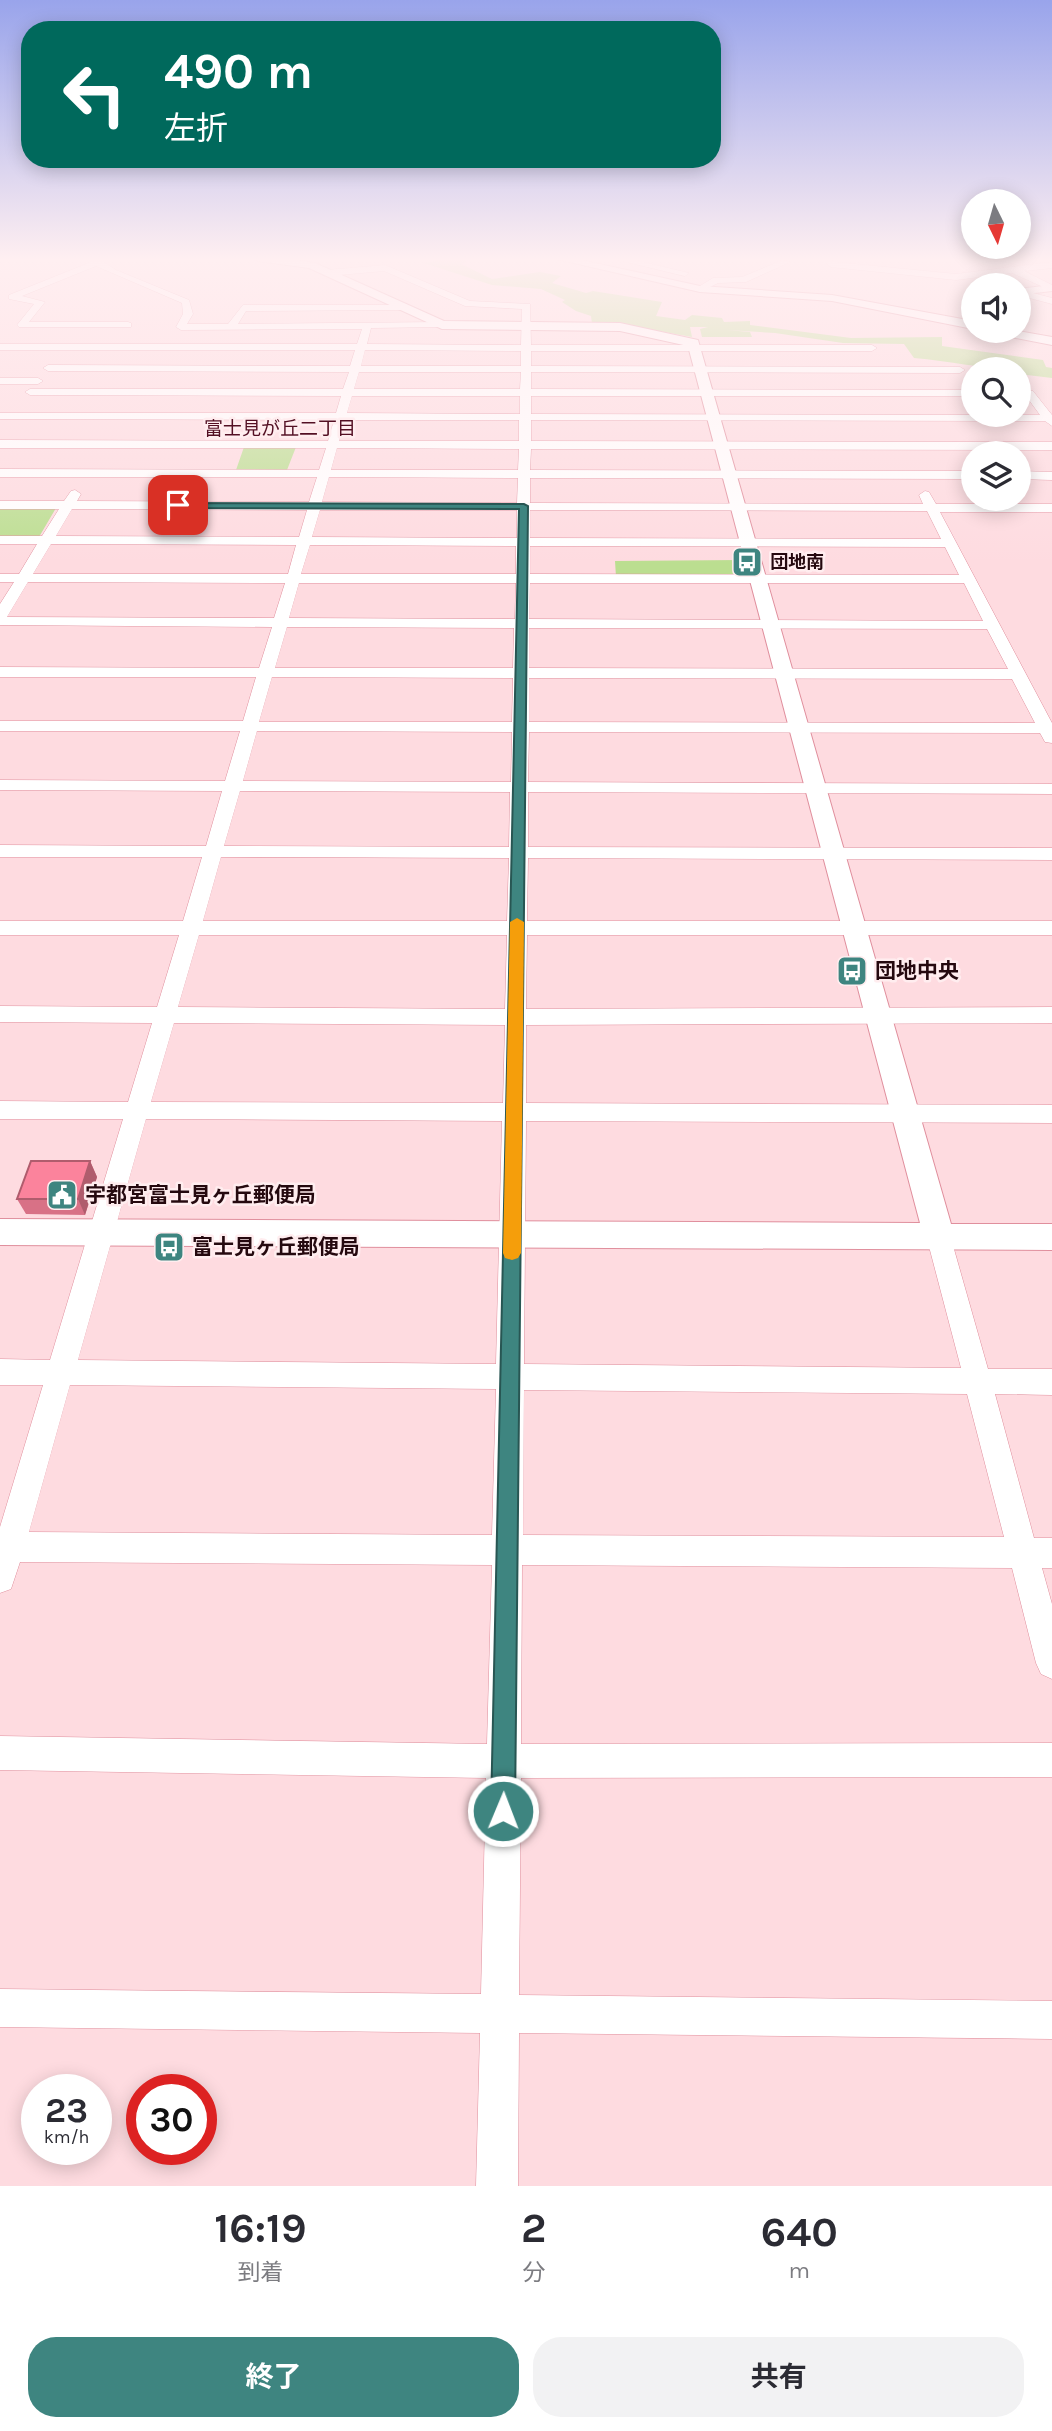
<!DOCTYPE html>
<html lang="ja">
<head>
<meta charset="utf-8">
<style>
	:root { --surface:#fff; --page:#f2f2f3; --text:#2b2b33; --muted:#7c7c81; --accent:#3e8580 }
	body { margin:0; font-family:Karla,"Noto Sans JP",sans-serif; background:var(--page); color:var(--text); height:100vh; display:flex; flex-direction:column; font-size:26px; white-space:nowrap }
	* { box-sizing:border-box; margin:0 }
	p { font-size:23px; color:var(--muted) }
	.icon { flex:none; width:38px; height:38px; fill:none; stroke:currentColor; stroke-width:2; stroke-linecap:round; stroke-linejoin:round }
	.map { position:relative; height:2186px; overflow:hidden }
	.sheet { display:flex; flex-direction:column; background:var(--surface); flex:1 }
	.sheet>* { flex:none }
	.banner { position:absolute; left:21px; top:21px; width:700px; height:147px; border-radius:28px; box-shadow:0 4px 18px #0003; background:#00695c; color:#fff; overflow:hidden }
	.needle { width:46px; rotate:175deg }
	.buttons { position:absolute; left:961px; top:189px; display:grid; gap:14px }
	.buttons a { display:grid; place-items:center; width:70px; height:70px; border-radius:50%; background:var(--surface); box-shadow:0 4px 18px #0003; font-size:35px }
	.speed { position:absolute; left:21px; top:2074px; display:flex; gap:14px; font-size:35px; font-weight:700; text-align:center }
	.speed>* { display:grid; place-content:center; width:91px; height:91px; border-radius:50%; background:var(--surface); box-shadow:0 4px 18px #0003; line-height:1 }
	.speed small { font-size:18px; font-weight:400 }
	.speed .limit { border:10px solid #d22; background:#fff; color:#111 }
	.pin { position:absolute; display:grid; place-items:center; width:60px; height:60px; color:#fff; margin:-30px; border-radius:14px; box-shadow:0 4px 10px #0006 }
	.me { position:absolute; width:77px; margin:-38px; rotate:1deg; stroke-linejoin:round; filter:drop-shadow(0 0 5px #0008) }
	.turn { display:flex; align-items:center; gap:24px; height:147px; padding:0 28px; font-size:32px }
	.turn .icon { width:91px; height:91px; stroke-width:2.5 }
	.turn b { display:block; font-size:49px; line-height:60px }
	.eta { display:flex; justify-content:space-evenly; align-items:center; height:119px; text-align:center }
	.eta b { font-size:42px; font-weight:700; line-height:49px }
	.cta { display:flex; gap:14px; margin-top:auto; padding:14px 28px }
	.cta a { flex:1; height:80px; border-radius:28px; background:var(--accent); color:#fff; font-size:28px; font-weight:700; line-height:80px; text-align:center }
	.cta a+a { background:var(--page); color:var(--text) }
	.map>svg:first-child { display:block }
	.green { fill:#bbde90 }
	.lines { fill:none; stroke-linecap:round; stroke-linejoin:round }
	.minor-casing { stroke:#e08f9d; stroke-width:1 }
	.tertiary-casing { stroke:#e08f9d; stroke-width:2 }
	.minor { fill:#fff; fill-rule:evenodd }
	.tertiary { fill:#fff; fill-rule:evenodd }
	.wall { fill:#d87186 }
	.shaded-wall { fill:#b05c6d }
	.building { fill:#fb839c; stroke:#b05c6d; stroke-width:2 }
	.route { fill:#3e8580; stroke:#285653; stroke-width:2 }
	.slow { fill:#f59e0b }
	.labels { text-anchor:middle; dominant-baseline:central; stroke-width:5; stroke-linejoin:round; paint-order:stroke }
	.far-poi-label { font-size:18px; font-weight:bold; fill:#25090f; stroke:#ffedef; text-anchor:start }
	.far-neighbourhood-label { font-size:19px; fill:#530f23; stroke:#ffedef }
	.poi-label { font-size:21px; font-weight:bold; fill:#25090f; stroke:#ffedef; text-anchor:start }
</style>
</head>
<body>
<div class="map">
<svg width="1052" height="2186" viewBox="0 0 1052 2186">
	<rect width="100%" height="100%" fill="#fedbe0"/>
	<path class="green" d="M451,258l17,3 -7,3 31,15 48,-7 21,4 -9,7 34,10 7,-2 69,11 -6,14 29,4 7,-5 30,3 2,4 26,-1v4l101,13 91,-1v9l101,14 3,7 6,1v10l-33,-4 -1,-5c-35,0 -69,-8 -104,-11l-10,-14 -61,-1 -68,-10 -48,-3 23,2 2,5h-50l-2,-8 8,-2h-18l2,10 -73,-13h-27l-1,-8 -15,-5 -14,-9 3,-2 -24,-11 -49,-4 -68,-22z
		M244,447h52l-9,23h-51z
		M0,508h56l-17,29h-39z
		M741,560l4,15 -129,2 -1,-16z"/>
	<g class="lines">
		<g class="minor-casing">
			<path id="minor" d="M87,258h10l19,12 73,30 4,14 -6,10h41l15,-19h159l3,1v4l-159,1 -8,13 204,-2 3,1v4l-74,1 -4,16 154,1 1,-36 -57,-3 -81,-35 -57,5 -4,-3 4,-3 58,-5 85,36 60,3 1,41h341l5,3 -5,3h-341v15l429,1 5,3 -5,3 -429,-1v17l442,1v6h-442v18l509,1 -14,-19h-8v-6l15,1 19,24v11l-7,-5 -514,-1v21l521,1v8l-521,-1 -1,21 443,1v8l-443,-1v25l393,1 -4,-9 6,-4 4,1 7,12h116v8h-112l112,211v20l-7,-1 -5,-9 -511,-1 -1,50 524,2v10l-524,-2v55l524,1v12l-524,-2 -1,63h525v14h-525l-1,74 526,-2v16l-526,2v78l526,2v18l-526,-2 -2,243 437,4 -35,-133 4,-7 9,-3 9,3 40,141h64v26l-57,-1 39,144h18v30h-10l10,36v75l-11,-5 -5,-11 -24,-95 -490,-3 -1,179 531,-1v34l-531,1 -2,217 533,6v38l-533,-6 -1,153h-42l4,-153 -480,-6v-38l481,5 5,-216 -486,-8v-34l487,8 5,-179 -472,-3 -9,27 -11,4v-66l43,-142h-43v-26l50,1 73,-241h-123v-18l128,1 24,-79 -152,-1v-16l157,1 22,-72h-179v-14h183l19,-64h-202v-12l206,1 16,-55 -222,-1v-10l225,1 15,-50h-240v-10h243l13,-44h-256v-10l259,1 13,-41 -272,-2v-21l14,-22h-14v-8h19l18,-30h-37v-8h42l17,-27h-59v-8h64l7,-10 4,-1 6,4 -4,7 232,1 8,-25h-317v-8l319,1 7,-22h-326v-8l328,1 6,-21 -334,-1v-6h336l5,-17 -311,-1 -5,-3 5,-3h313l6,-17 -301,-1 -5,-3 5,-3 302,1 5,-16h-355v-6h357l5,-15 -181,1 -5,-3 7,-13 -1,-11 -86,-37 -74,30 23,6 -16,20h99l3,1v4h-112l-2,-2 17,-21 -25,-5v-4l82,-33zM365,350l156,1v15h-160zM359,372h162l-1,17h-166zM352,396h168v18l-173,-1zM345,420h174v21h-180zM337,448l182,1 -1,21h-187zM329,477l189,1 -1,25 -195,-1zM72,509l235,1 -8,27 -243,-1zM320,510h197v28l-205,-1zM530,510l397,1 14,28 -411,-1zM51,544l245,1 -8,29h-255zM310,545l206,1v28h-215zM530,546l415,1 14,28 -429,-1zM28,582l257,1 -11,35 -267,-1zM299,583h217l-1,36 -226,-1zM530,583h434l19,38 -454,-2zM287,627l227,1 -1,40h-238zM529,628l458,1 21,40 -479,-1zM272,677l241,1 -1,44h-253zM529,678l483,1 23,44 -506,-1zM257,731l255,1 -1,50 -268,-1zM240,791l270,1 -1,55 -285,-1zM221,857l288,1 -2,63h-304zM199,935h308l-2,74 -327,-2zM174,1023l331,2 -2,78 -352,-1zM146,1119l356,2 -6,243 -418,-4zM70,1385l426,4 -4,146 -463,-3zM524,1390l443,4 37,143 -481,-2z
				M610,258h16l63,15 -4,3z
				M821,258h9l4,4 122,12 96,-12v6l-28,3 28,14v6l-40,-18 -56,7 -125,-13z
				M783,260l7,2 -44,20 -28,1 -18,9 -5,-3 18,-11 29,-1z
				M1018,289l34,9v6l-34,-9z
				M0,378h38l5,3 -5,3h-38z
				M1018,471l34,1v8l-34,-1z"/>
		</g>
		<g class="tertiary-casing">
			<path id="tertiary" d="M253,258h29l33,5 129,58 176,2 78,17 253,884h101v26l-1052,-5v-26l920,4 -232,-877 -68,-15 -178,-2 -133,-61 -51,-7z
				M552,258h20l128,28 132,9 141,26v8l-141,-28 -132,-9z
				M1052,285v6l-34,4v-6z
				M994,331h24l34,6v8l-52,-10z"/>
		</g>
		<use href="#minor" class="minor"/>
		<use href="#tertiary" class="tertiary"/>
	</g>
	<path class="wall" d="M90,1161l7,16 -12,38 -59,-1 -9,-15z"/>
	<path class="shaded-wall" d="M90,1161l7,16 -12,38 -7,-16z"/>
	<path class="building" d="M31,1161h59l-12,38h-61z"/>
	<linearGradient id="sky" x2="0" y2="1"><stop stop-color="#99a4eb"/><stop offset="0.46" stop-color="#ffeff1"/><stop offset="1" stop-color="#ffeff1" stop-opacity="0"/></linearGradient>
	<rect width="1052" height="564" fill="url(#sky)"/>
	<path class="route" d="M175,503l349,1 4,2 -13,1305 -4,9 -8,4 -9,-4 -3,-9 28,-1302 -341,-1 -5,-3z"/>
	<path class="slow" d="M517,918l7,4 -3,331 -3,5 -6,2 -7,-2 -2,-5 7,-331z"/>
	<defs>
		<g id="bus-square" transform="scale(1.575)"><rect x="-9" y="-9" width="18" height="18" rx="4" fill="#3e8580" stroke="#ffedef"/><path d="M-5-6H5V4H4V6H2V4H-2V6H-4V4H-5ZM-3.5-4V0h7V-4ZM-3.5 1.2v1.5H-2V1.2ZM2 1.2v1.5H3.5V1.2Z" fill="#fff"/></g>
		<g id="civic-square" transform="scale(1.575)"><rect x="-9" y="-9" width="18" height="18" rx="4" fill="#3e8580" stroke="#ffedef"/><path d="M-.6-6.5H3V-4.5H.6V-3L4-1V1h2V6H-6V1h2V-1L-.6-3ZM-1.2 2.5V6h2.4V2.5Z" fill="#fff"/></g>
	</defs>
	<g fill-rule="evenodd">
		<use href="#bus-square" x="747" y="562"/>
		<use href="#bus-square" x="852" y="971"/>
		<use href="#civic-square" x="62" y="1195"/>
		<use href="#bus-square" x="169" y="1247"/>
	</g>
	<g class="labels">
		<g class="far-poi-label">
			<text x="770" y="562">団地南</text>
		</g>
		<g class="far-neighbourhood-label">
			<text x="280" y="429">富士見が丘二丁目</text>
		</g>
		<g class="poi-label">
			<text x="875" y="971">団地中央</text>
			<text x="85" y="1195">宇都宮富士見ヶ丘郵便局</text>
			<text x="192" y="1247">富士見ヶ丘郵便局</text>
		</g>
	</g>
</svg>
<div class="buttons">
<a><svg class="needle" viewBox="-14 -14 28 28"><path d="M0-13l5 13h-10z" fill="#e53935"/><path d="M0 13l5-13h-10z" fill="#7c7c81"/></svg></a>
<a><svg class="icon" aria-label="sound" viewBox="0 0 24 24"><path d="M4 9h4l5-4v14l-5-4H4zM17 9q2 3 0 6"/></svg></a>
<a><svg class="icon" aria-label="search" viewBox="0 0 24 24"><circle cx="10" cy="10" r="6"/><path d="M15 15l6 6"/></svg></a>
<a><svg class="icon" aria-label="layers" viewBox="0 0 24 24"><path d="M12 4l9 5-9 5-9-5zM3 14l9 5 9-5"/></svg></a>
</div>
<div class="speed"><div>23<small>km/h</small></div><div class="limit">30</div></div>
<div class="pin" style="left:178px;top:505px;background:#d93025"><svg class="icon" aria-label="arrive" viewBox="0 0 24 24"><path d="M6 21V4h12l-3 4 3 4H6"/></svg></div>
<svg class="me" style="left:503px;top:1811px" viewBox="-20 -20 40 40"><circle r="17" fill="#3e8580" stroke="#fff" stroke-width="3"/><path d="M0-11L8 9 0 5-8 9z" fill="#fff"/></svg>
<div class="banner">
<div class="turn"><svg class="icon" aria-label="left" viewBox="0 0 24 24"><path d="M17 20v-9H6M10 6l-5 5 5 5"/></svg><div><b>490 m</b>左折</div></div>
</div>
</div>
<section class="sheet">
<div class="eta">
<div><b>16:19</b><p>到着</p></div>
<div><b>2</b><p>分</p></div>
<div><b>640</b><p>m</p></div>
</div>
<div class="cta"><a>終了</a><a>共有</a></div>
</section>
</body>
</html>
